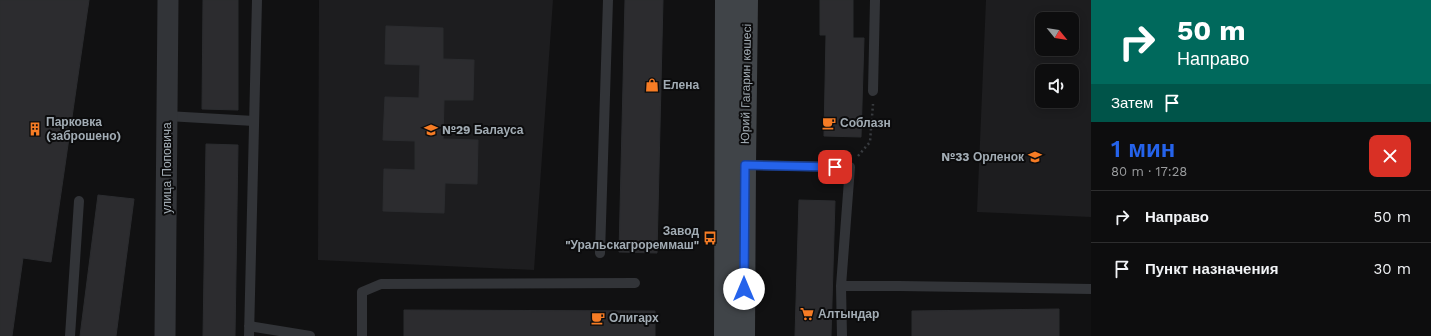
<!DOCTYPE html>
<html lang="ru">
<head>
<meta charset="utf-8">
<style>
	:root { --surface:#0d0d0e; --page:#161617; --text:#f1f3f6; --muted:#9a9c9e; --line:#2d2d2e; --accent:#2563eb }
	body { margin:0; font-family:"Work Sans",sans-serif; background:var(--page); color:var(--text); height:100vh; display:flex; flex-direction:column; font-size:15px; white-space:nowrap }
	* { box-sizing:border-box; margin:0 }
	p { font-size:13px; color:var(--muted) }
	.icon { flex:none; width:22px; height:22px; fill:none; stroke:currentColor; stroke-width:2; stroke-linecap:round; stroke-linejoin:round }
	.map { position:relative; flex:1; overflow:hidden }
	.side { display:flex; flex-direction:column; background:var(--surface); width:340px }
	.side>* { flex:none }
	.hud { background:#00695c; color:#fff; overflow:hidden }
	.needle { width:26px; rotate:120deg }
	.controls { position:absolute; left:1035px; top:12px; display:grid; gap:8px }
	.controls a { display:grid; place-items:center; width:44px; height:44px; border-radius:8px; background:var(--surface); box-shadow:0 2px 10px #0003,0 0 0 1px var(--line); font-size:20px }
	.pin { position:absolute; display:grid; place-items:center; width:34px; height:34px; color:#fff; margin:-17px; border-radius:8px; box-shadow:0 2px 6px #0006 }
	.me { position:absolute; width:44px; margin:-22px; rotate:0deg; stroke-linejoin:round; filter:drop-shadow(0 0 3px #0008) }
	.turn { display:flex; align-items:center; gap:14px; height:84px; padding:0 20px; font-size:18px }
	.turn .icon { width:52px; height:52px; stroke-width:2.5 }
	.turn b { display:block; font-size:28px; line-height:34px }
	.then { display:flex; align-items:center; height:38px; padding:0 20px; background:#0003; gap:8px; font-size:15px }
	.round { display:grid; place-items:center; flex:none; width:42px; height:42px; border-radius:8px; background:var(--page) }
	.headline { display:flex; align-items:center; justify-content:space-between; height:68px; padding:0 20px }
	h1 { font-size:24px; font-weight:600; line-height:30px; color:var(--accent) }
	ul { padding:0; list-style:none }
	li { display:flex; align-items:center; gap:12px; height:52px; padding:0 20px; border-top:1px solid var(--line) }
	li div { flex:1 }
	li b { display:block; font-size:15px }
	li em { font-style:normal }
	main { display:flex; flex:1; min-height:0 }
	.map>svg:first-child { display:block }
	.built { fill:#1d1d1f; fill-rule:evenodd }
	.building { fill:#2c2c2f; stroke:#2b2c2f }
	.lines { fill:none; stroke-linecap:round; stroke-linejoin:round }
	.path { stroke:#383b3f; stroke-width:2.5; stroke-dasharray:2 3; stroke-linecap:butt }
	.service { stroke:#323438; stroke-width:10 }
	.minor { stroke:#323438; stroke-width:21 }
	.secondary { stroke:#404448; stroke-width:22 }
	.route-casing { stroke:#184099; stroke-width:10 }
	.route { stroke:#2563eb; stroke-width:7 }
	.labels { text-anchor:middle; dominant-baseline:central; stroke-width:4; stroke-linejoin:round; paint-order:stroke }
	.street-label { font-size:12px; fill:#a2acb4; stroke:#0c0c0d }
	.poi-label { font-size:12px; font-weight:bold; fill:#a2acb4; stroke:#0c0c0d; text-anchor:start }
</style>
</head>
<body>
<main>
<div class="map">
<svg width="1091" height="336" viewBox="0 0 1091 336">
	<rect width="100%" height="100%" fill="#111112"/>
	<path class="built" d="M319,0h234l-19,270 -216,-10z
		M986,0h105v217l-114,-5zM1042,19h30v30h-30zM1042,71h30v30h-30z"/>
	<path class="building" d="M0,0h89l-38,262 -28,-4 -11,78h-12z
		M203,0h35v110l-36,-1z
		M625,0h38l-6,253 -38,-1z
		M820,0h33v38h11l-3,99 -37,-1 2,-101h-6z
		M386,26l57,2v31l31,1 -1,40h-29l-1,39 35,1 -1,44 -32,-1 -1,30 -61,-2 1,-42 31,1v-29l-32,-1 2,-43 34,1 1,-33 -35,-1z
		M206,144l32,1 -3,191h-32z
		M98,195l36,4 -18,137h-36z
		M799,200l36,1 -4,135h-36z
		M1059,309v27h-147v-25z
		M404,310l251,1v25h-251z"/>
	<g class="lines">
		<path class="path" d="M858,156l12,-14 3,-38"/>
		<path class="service" d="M873,91l2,-91
			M167,116l87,5
			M745,165l105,2 -9,119 1,50
			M600,253l8,-253
			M841,286h58l192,3
			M249,326l61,10
			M70,336l9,-135
			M249,336l8,-336
			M362,336v-44l19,-8 254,-1"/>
		<path class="minor" d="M165,336l3,-336"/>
		<path class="secondary" d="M725,336l1,-336
			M744,336l1,-171 2,-165"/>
	</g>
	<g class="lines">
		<g class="route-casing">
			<path id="route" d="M744,289l1,-124 90,2"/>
		</g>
		<use href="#route" class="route"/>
	</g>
	<defs>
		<g id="shop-bare" transform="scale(1.08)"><path d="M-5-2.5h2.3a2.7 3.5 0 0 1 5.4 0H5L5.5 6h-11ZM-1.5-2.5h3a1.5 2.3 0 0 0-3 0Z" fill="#f67c25" stroke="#0c0c0d" stroke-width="2.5" paint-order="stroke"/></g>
		<g id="cafe-bare" transform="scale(1.08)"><path d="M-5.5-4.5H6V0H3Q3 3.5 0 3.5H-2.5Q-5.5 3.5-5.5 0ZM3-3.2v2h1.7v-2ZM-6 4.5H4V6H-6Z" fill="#f67c25" stroke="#0c0c0d" stroke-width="2.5" paint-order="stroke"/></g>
		<g id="building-bare" transform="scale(1.08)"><path d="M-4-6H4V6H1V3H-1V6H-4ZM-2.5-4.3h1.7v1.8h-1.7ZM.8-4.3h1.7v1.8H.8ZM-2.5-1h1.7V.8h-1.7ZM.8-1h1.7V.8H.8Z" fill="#f67c25" stroke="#0c0c0d" stroke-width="2.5" paint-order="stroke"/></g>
		<g id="school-bare" transform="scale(1.08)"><path d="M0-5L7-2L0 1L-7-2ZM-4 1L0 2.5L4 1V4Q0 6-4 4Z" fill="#f67c25" stroke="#0c0c0d" stroke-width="2.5" paint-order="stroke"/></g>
		<g id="bus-bare" transform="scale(1.08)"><path d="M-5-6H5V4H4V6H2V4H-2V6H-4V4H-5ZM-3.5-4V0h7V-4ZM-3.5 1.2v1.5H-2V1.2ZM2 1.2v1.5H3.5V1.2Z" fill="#f67c25" stroke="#0c0c0d" stroke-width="2.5" paint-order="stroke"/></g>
		<g id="supermarket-bare" transform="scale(1.08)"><path d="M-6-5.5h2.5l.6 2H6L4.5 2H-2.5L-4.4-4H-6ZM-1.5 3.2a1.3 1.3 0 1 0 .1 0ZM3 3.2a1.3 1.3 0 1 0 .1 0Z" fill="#f67c25" stroke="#0c0c0d" stroke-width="2.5" paint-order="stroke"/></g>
	</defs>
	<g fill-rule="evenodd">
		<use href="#shop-bare" x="652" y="85"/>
		<use href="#cafe-bare" x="829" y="123"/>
		<use href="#building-bare" x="35" y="129"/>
		<use href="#school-bare" x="431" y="130"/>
		<use href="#school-bare" x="1035" y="157"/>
		<use href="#bus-bare" x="710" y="238"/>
		<use href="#supermarket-bare" x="807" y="314"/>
		<use href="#cafe-bare" x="598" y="318"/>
	</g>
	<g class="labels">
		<g class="street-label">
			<text transform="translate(746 84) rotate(-89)">Юрий Гагарин көшесі</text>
			<text transform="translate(167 168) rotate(-90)">улица Поповича</text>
		</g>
		<g class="poi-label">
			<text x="663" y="85">Елена</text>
			<text x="46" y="122">Парковка<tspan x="46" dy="14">(заброшено)</tspan></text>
			<text x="840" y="123">Соблазн</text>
			<text x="442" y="130">№29 Балауса</text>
			<text x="1024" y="157" text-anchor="end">№33 Орленок</text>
			<text x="699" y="231" text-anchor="end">Завод<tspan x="699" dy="14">"Уральскагрореммаш"</tspan></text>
			<text x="818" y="314">Алтындар</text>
			<text x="609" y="318">Олигарх</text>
		</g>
	</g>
</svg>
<div class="controls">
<a><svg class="needle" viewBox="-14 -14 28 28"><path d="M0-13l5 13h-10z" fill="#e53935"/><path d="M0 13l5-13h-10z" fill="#9a9c9e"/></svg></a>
<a><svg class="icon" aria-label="sound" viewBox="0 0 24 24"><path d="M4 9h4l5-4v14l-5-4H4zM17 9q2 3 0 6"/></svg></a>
</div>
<div class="pin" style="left:835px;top:167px;background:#d93025"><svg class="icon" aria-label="arrive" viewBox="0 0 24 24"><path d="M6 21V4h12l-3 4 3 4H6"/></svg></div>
<svg class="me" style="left:744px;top:289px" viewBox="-20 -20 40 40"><circle r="19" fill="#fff"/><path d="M0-13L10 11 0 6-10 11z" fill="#2563eb"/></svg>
</div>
<section class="side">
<div class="hud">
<div class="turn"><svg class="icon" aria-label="right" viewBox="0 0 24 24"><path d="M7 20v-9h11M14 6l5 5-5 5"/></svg><div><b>50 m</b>Направо</div></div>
<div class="then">Затем<svg class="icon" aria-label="arrive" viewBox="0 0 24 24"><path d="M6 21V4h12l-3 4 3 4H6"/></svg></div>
</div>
<div class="headline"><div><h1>1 мин</h1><p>80 m · 17:28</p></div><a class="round" style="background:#d93025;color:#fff"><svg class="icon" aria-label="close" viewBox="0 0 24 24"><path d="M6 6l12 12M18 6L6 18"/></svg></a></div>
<ul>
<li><svg class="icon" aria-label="right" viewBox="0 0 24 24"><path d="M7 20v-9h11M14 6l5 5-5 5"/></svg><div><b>Направо</b></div><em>50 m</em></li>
<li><svg class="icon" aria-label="arrive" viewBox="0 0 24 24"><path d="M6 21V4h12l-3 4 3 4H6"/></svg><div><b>Пункт назначения</b></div><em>30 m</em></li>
</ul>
</section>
</main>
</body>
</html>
